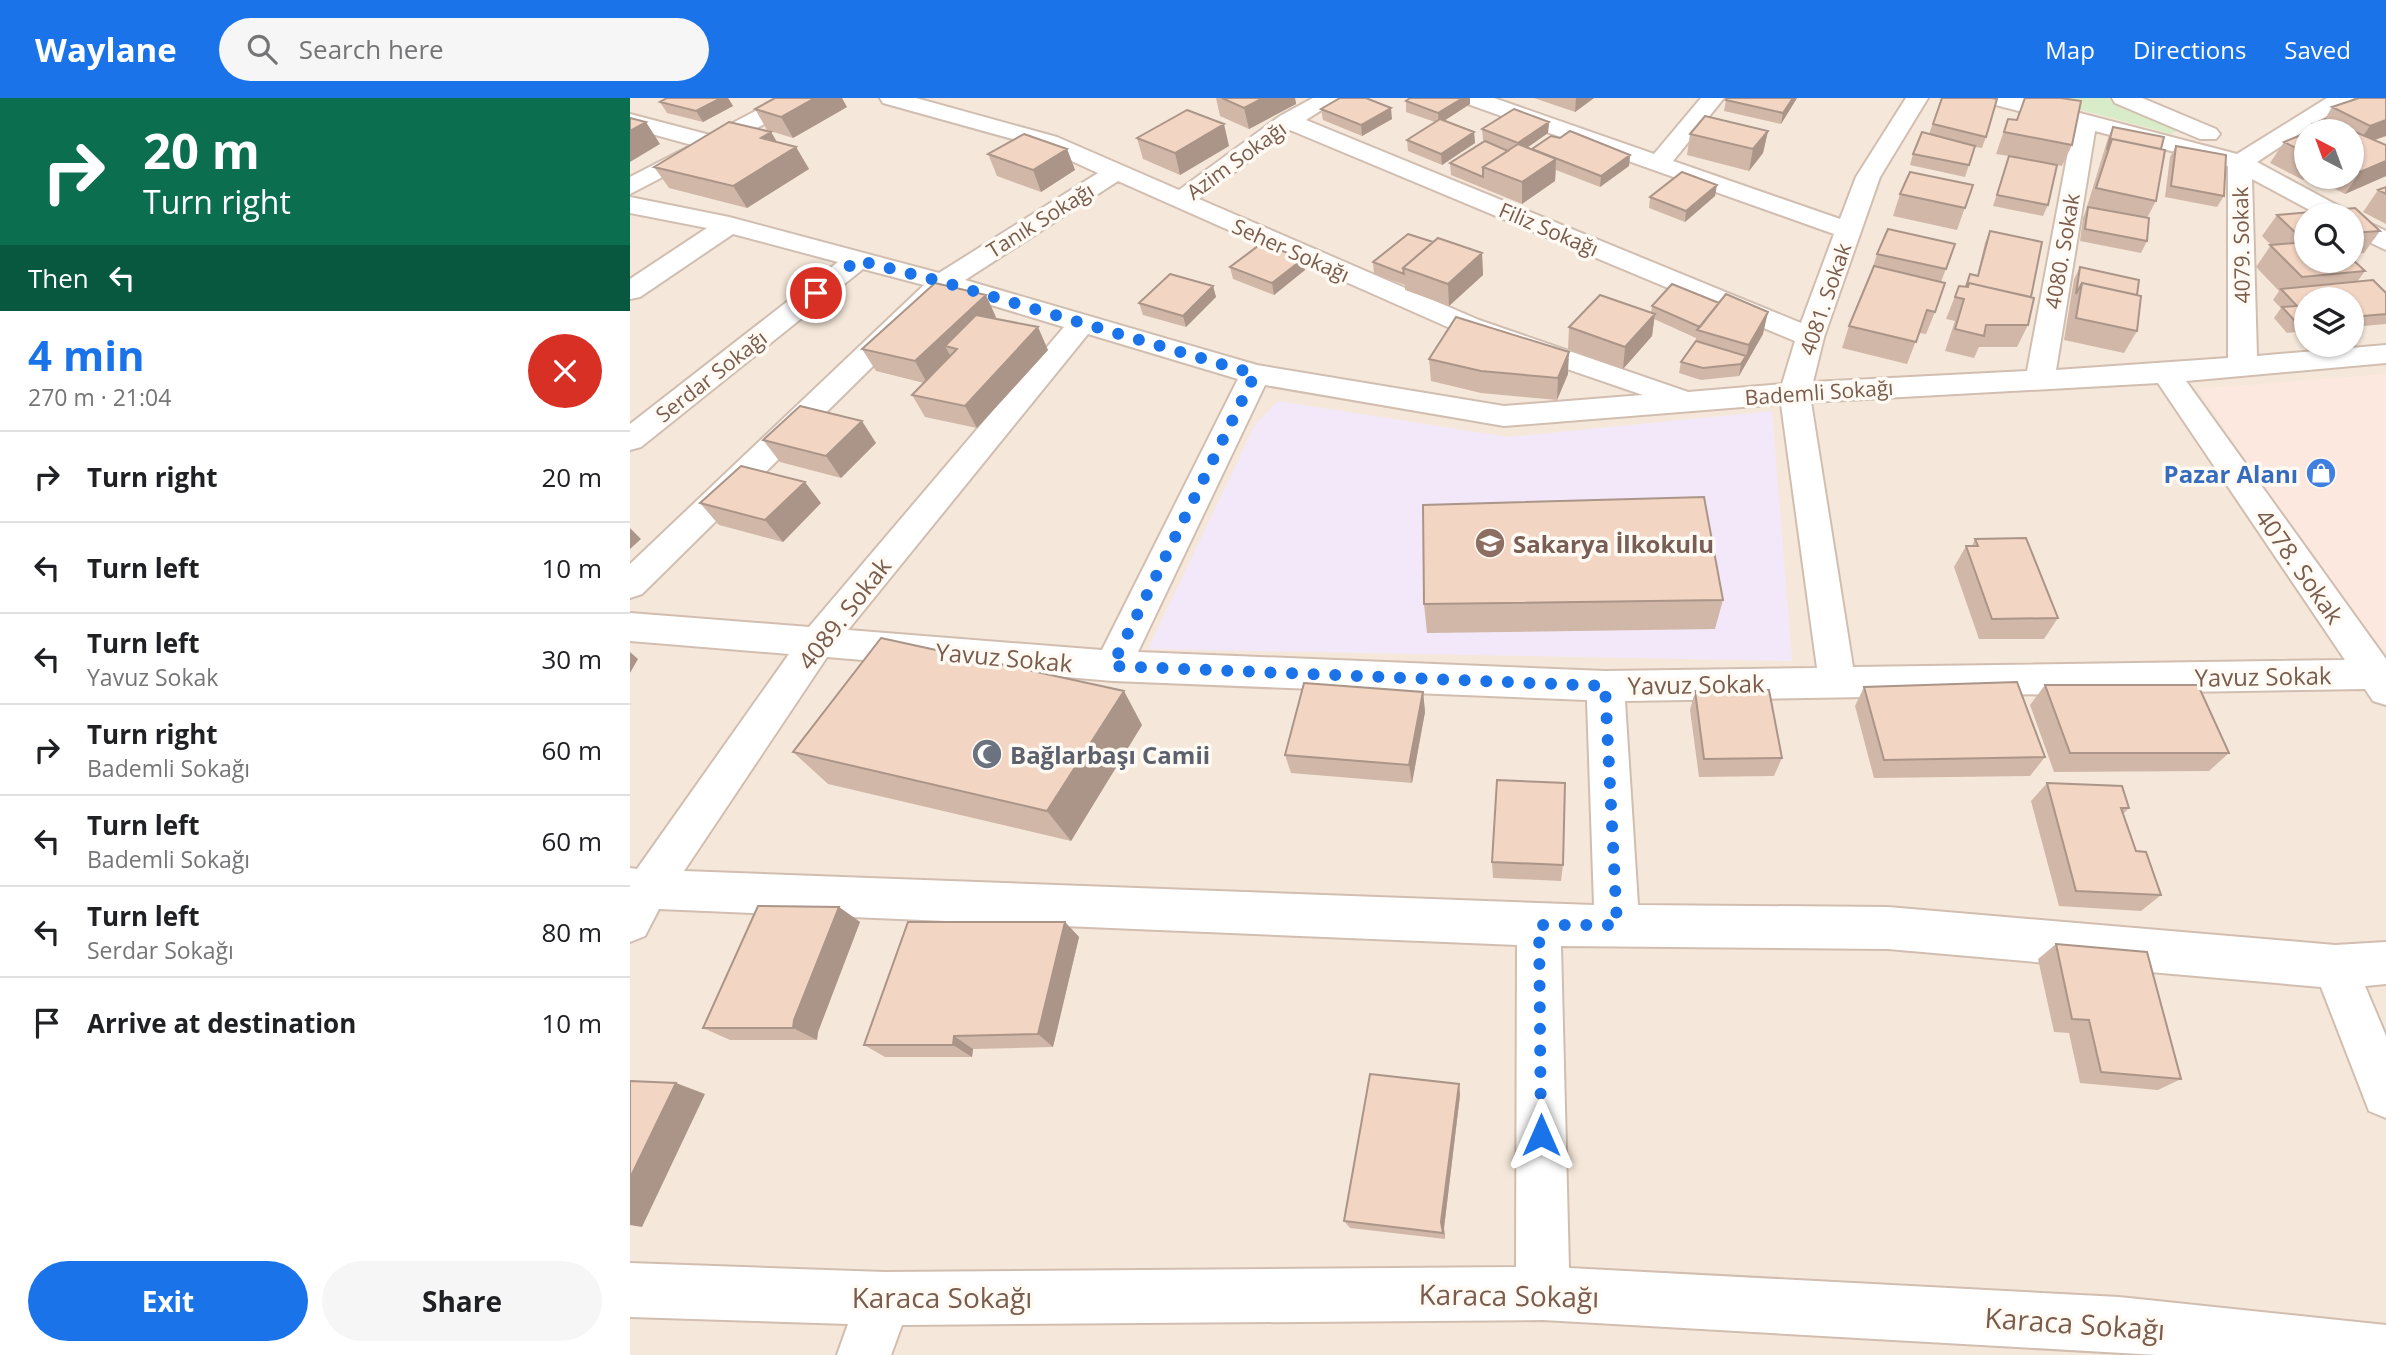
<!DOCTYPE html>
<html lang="en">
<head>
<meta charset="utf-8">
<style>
	:root { --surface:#fff; --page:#f6f6f6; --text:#202124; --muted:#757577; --line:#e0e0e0; --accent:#1a73e8 }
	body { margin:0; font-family:"Open Sans",sans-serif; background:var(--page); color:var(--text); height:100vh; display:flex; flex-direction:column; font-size:26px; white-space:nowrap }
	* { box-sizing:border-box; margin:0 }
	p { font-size:23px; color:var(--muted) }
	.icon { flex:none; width:38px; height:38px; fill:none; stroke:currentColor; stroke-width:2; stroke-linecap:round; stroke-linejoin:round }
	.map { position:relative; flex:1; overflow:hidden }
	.panel { display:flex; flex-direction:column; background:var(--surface); width:630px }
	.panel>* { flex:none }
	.top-card { background:#0b6e4f; color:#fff; overflow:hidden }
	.needle { width:46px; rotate:319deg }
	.tools { position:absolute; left:1664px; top:21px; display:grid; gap:14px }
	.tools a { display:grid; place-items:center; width:70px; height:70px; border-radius:50%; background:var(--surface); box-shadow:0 2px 5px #0004; font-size:35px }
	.pin { position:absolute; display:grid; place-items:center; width:60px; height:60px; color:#fff; margin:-30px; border:4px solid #fff; border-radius:50%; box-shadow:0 2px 7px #0007 }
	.me { position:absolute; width:77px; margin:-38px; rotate:0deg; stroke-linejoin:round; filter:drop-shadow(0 0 5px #0008) }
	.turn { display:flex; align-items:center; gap:24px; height:147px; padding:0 28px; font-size:32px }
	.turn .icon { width:91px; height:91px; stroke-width:2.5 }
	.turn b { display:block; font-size:49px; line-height:60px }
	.then { display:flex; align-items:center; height:66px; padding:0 28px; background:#0003; gap:14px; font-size:26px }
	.round { display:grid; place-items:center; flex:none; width:74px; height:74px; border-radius:37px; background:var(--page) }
	.head { display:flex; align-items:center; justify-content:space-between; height:119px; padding:0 28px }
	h1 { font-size:42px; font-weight:700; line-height:52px; color:var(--accent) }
	.button { display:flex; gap:14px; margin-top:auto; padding:14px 28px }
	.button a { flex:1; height:80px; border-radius:42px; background:var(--accent); color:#fff; font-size:28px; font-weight:700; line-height:80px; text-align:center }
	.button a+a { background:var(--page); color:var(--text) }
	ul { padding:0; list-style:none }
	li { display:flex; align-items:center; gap:21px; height:91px; padding:0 28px; border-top:2px solid var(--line) }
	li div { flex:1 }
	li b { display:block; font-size:26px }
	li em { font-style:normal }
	header { display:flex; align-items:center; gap:42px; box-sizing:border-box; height:98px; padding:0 35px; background:var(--accent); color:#fff }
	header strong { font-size:33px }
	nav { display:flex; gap:38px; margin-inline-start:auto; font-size:24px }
	.search { width:490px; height:63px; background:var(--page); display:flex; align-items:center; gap:18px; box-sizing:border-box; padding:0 24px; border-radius:38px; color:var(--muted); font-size:26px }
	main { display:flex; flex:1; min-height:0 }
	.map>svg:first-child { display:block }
	.residential { fill:#f5e8da; fill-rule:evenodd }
	.commercial { fill:#fde8e0 }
	.education { fill:#f3e8fa }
	.green { fill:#d8ecc9 }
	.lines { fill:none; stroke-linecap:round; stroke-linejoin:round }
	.minor-casing { stroke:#d1beb0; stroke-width:4 }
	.minor { fill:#fff; fill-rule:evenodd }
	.wall { fill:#d1b7a8 }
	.shaded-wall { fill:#aa9588 }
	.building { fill:#f3d5c3; stroke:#aa9588; stroke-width:2 }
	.route { stroke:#1a73e8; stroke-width:12; stroke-dasharray:0 21.6 }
	.labels { text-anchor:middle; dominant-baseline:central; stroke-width:7; stroke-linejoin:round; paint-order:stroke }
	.far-street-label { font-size:21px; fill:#7a5c4d; stroke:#fffaf3 }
	.shop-label { font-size:24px; font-weight:bold; fill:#366cbe; stroke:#fffaf3; text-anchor:end }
	.education-label { font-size:24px; font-weight:bold; fill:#785e54; stroke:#fffaf3; text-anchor:start }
	.street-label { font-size:24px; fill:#7a5c4d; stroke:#fffaf3 }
	.worship-label { font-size:24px; font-weight:bold; fill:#5b616d; stroke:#fffaf3; text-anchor:start }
	.near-street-label { font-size:28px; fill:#7a5c4d; stroke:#fffaf3 }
</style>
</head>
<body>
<header>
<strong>Waylane</strong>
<div class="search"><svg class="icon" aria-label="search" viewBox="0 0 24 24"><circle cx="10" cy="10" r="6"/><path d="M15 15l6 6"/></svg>Search here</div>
<nav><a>Map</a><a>Directions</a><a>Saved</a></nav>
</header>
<main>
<section class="panel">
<div class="top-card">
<div class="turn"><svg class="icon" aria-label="right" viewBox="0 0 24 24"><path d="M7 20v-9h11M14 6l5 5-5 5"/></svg><div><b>20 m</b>Turn right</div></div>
<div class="then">Then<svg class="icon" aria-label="left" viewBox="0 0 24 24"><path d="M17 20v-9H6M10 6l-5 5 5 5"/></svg></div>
</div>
<div class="head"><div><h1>4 min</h1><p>270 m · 21:04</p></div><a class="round" style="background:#d93025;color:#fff"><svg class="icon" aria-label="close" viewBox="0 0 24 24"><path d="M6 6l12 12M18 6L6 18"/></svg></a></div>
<ul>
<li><svg class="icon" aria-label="right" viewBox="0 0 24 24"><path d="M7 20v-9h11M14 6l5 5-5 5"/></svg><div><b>Turn right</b></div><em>20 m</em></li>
<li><svg class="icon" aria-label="left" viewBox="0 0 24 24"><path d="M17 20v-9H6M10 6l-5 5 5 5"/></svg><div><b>Turn left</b></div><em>10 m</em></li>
<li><svg class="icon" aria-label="left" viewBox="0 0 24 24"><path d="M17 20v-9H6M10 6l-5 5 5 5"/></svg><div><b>Turn left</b><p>Yavuz Sokak</p></div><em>30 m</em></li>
<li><svg class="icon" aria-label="right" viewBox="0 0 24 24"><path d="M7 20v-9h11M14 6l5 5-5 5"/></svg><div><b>Turn right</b><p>Bademli Sokağı</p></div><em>60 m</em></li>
<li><svg class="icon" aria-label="left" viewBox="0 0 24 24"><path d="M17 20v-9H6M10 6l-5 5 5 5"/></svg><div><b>Turn left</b><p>Bademli Sokağı</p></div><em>60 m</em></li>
<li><svg class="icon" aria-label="left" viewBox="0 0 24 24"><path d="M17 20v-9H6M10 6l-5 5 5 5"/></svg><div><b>Turn left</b><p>Serdar Sokağı</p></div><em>80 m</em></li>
<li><svg class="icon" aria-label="arrive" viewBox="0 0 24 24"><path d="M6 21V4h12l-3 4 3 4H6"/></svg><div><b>Arrive at destination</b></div><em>10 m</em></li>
</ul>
<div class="button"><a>Exit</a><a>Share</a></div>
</section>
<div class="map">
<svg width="1756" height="1257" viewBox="0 0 1756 1257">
	<rect width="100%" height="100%" fill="#fdf6ec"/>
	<path class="residential" d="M0,0h1756v1257h-1756zM1676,33h46v46h-46zM1676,117h46v46h-46zM1676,201h46v46h-46z"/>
	<path class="commercial" d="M1756,276v276h-11l-177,-261z"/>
	<path class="education" d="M648,303l230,36 264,-26 20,250 -644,-12 107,-224z"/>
	<path class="green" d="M1407,0h70l74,30 -10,6z"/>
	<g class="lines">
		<g class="minor-casing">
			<path id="minor" d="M150,0h28l-3,5 -175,91v-17l62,-32 -62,-17v-14l80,21z
				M250,0h36l141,39 122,53 101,-74 33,-18h27l-34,22 495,203 33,-89 -369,-131 -3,-5h32l160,56 47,-56h23l-51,63 167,58 16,-42 50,-79h22l-48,79 -56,160 -11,45 214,-11 46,-246 -85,-22 -3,-5h37l215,56 90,-56h27l-97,64 89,48 4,5h-31l-67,-36 5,177 129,-11v18l-200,18 200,278v46l-13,-4 -8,-12 -740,12 13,204 250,2 447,38 51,-3v42l-21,2 21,50v82l-17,-7 -48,-124 -433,-38 -327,-3 8,322 550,29 267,28v30h-229l-614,-35 -641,5 -11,30h-54l11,-31 -218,-7v-54l254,9 632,-5 1,-322 -858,-36 -14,27 -15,6v-74l7,1 152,-215 -159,-13v-28l179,14 255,-300 -116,-35 -306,302 -12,4v-34l294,-279 -61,-16 -222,178 -11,3v-26l208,-162 -105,-28 -93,63 -10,2v-20l77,-51 -77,-15v-16l99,20 210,56 159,-100 -57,-26 -158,-44zM660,32l505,211 -13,43 -94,8 -209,-72 -280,-121zM1465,33l133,35v192l-172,12zM488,83l341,151 184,63 -139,11 -247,-41 -292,-85zM458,236l150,45 -136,271 -254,-20zM1528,285l187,277 -492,7 -42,-265zM635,287l239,41 277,-22 36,264 -212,3 -467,-19zM197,559l286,24 474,19 7,205 -910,-34z
				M1482,0h30l74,31 4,5 -4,5h-16l-85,-36z
				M1722,117l34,16v19l-34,-16z"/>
		</g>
		<use href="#minor" class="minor"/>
	</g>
	<path class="wall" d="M37,0h61l5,8 -30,16 -36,-9 -7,-11z
		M586,0h79l1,6 -47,25 -29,-13z
		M904,0h60l-19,14z
		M1167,0l-16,26 -57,-13 2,-11z
		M1312,0l44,39 -4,11 -7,-1 -10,30 -55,-12 3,-11 16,-20z
		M1395,0h18l29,47 -10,21 -5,-1 -9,40 -5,11 -50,-10 16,-50 -13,-2 12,-35 8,1z
		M1756,0l-12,42 12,5v31l-41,18 -33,-17h40v-46h-44l5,-7 12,-5 7,-12z
		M776,3l64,3 -26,17 30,11 1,11 -33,22 -34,-14 -1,-11 28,-18 -29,-10z
		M217,9l-54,31 -26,-8 -12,-21z
		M691,11l71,10 -30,17 -39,-16z
		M919,24l-1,11 -21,15 5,1 28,-11 70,17 -1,11 -29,21 -44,-17 -1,11 -33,23 -71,-29 -1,-12 58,-13 -25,-10 -1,-11z
		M1483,29l48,22 -5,52 -9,17v23l-6,12 -61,-12 3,-23 3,-8 22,-72z
		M1138,33l-5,22 -14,18 -62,-16 3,-21z
		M141,34l6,10 19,5 13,22 -62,39 -78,-20 -15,-21z
		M1676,35v44h3l-6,3 -33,-17 14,-21z
		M507,40l92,8 -49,29 -37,-16z
		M1546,48l48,50 -7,11 -52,-10 5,-40z
		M437,51l8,21 -34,22 -44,-16 -9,-22z
		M1343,87l-16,45 -64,-14 7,-22z
		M1756,89v37l-23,-12 15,-22z
		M1085,98l-30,26 -36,-14 1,-11z
		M1725,110l25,23 -16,22 -12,1v-39h-46v46h46v-2l13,12 -8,11 16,-2 13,13v31l-34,3v-28h-46v32l-19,2 -13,-15 7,-10 -8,-8 6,-9 -23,-24 15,-22 -9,-9 15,-21z
		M1360,133l41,66 -3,28 -11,22h-38l-5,11 -29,-7 10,-30 -9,-2 13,-33 6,1 5,-13 7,2 8,-33z
		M803,144l49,11 1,22 -34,31 -44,-16v-5l-31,-11 -1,-12z
		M1325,146l-14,38 -6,30 -9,22 -7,-1 -12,31 -65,-16 7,-22 21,-50 7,-22z
		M600,169l75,3 -31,25 -41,-16z
		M1450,169l57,28v36l-13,22 -60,-13 10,-61z
		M583,188l3,11 -30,30 -43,-12 -4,-12z
		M1022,208l111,28 -24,42 -38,4 -22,-7 2,-11 15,-21v-3l-42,-19 -2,17 -29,33 -55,-20 1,-22 82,-14z
		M366,219l-2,2 54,31 -71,78 -52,-11 -13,-22 12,-12 -48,-12 -14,-22z
		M799,261l139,15 -11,26 -76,-7 -50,-12z
		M133,342l113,3 -35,35 -61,-16z
		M70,405h121l-38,39 -64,-17z
		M1345,441l83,79 -14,21h-65l-25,-72 12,-21h6z
		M1093,502l-8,29 -288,4 -3,-29z
		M1415,587l184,68 -20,18 -155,1 -24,-67z
		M1234,589l181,70 -15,19 -156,2 -19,-72z
		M1065,593l87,67 -8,18 -75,1 -9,-67z
		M793,594l2,20 -13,71 -121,-10 -6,-18z
		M512,627l-71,116 -243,-57 -35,-32z
		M1417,685l82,25 -6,6 13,37 25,44 -20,16 -82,-5 -28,-105z
		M862,764l71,3 -2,16 -68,-3z
		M209,809l21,15 -42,110 -1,8h-87l-27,-12z
		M435,824l14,15 -26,110 -80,2 -1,8h-87l-21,-12z
		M1426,846l125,135 -23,11 -78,-7 -11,-50 -15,-1 -16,-73z
		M829,986l1,11 -16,133 1,11 -95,-11 -6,-7z"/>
	<path class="shaded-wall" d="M91,0h7l5,8 -30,16 -7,-11z
		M185,0h27l5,9 -54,31 -12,-21z
		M633,0h32l1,6 -47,25 -5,-21z
		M833,0h7v6l-31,20 -1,-11z
		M946,0h18l-19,14z
		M1163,0h4l-16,26 2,-11z
		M761,10l1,11 -30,17 -1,-11z
		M1756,22v16l-31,11 15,-21z
		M16,24l14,22 -30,18v-31z
		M919,24l-1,11 -30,21v-11z
		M594,26l5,22 -49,29 -5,-22z
		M1138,33l-5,22 -14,18 4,-22z
		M141,34l13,22 -23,-16z
		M844,34l1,11 -33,22 -1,-11z
		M166,49l13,22 -62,39 -14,-22z
		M437,51l8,21 -34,22 -8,-22z
		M1000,57l-1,11 -29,21 1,-11z
		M926,61l-1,22 -33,23v-22z
		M1756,63v15l-41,18 15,-22z
		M1087,87l-2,11 -30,26 1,-11z
		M852,155l1,22 -34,31 -1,-22z
		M673,161l2,11 -31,25 -2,-12z
		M583,188l3,11 -30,30 -3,-11z
		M356,197l10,22 -37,35 -2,-3 -12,-3 7,13 -25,24 -12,-22z
		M1138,214l-5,22 -24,42 2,-12 5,-8 3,-11z
		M1025,216l-3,22 -29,33 2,-22z
		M408,229l10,23 -71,78 -12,-22z
		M939,254l-1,22 -11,26 1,-22z
		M232,323l14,22 -35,35 -15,-22z
		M175,384l16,21 -38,39 -18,-22z
		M0,430l11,11 -11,10z
		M0,554l8,7 -8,14z
		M494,593l18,34 -71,116 -24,-30z
		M793,594l2,20 -13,71 -3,-18z
		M209,809l21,15 -42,110 -1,8 -24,-12 1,-8z
		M435,824l14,15 -26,110 -15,-13z
		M324,938l19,13 -1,8 -19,-12z
		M46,985l29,11 -63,133 -12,-2v-47z
		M829,986l1,11 -16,133 1,11 -4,-17z"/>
	<path class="building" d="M37,0h54l-25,13 -36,-9z
		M145,0h40l-34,19 -26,-8z
		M592,0h41l-19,10z
		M710,0h26l25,10 -30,17 -40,-16z
		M780,0h53l-25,15 -32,-12z
		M1097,0h66l-10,15 -57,-13z
		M1312,0h50l5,1 -11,38 -53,-13z
		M1395,0h36l20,3 -9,44 -68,-13 4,-13 9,1z
		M1729,0h27v22l-16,6 -38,-19z
		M884,11l35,13 -31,21 -36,-14z
		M557,12l37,14 -49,29 -38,-15z
		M1075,18l63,15 -15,18 -63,-15z
		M0,20l16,4 -16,9z
		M810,21l34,13 -33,22 -34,-14z
		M1695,21l61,26v16l-26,11 -8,-4v-37h-42l10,-4 -7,-3z
		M99,24l42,10 -10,6 35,9 -63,39 -79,-19z
		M1483,29l51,10 -3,12 -49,-10 -5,11z
		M940,33l60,24 -29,21 -69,-27 19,-13 9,2z
		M1292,34l53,14 -6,19 -56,-11z
		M1676,35v20l-22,-11z
		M394,36l43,15 -34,21 -45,-16z
		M1482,41l53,11 -9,51 -60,-13z
		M855,43l23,10 -25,16v10l-33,-14z
		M888,46l38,15 -34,23 -39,-15z
		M1546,48l50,9 -2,41 -53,-10z
		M1379,58l48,9 -9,40 -51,-10z
		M1052,74l35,13 -31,26 -36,-14z
		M1280,74l63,13 -8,23 -65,-14z
		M1756,89v7l-8,-4z
		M1458,109l61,11 -2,23 -62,-12z
		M1725,110l25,23 -28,2v-18h-46v22h-6l-23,-22z
		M1258,131l67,15 -9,25 -69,-15z
		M1360,133l52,11 -11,55 -62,-14 -3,4 4,-13 8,2z
		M778,136l25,8 -30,26 1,6 -31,-12z
		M808,140l44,15 -34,31 -45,-16z
		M1676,144v19h46v-2l13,12 -63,6 -32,-32z
		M632,145l41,16 -31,24 -42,-16z
		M1244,168l71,17 -10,29 -8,-2 -11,32 -67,-16z
		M1450,169l59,13 -2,15 -55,-12 -6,11z
		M540,176l43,12 -30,30 -44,-13z
		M1743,182l13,13v21l-34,3v-18h-46v21l-11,1 -13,-14 15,-1 -16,-17z
		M305,185l51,12 -71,66 -53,-12z
		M1339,185l65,15 -6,27h-42l-2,11 -29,-7 9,-30 -9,-2 4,-11 9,1z
		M1452,185l59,13 -4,35 -61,-13z
		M1042,186l47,19 -19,24 -48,-21z
		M1096,196l42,18 -19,33 -52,-15z
		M970,197l55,19 -30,33 -56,-20z
		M346,217l62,12 -73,79 -53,-11 45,-46 -12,-3z
		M826,219l113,35 -11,26 -77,-7 -52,-12z
		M1066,243l50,15 -5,8 -38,4 -22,-6z
		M170,308l62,15 -36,35 -63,-16z
		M111,368l64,16 -40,38 -65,-17z
		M1074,399l19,103 -299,4 -1,-99z
		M1396,440l32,80 -66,1 -26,-73h12l-3,-7z
		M251,540l243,53 -77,120 -254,-59z
		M1387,584l28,75 -161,3 -20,-73z
		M674,585l119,9 -14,73 -124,-10z
		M1415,587h153l31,68h-159z
		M1139,592l13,68 -78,1 -9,-68z
		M867,682l68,3 -2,82 -71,-3z
		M1417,685l75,3 7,22h-8l15,43 10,1 15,43 -85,-4z
		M128,808l81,1 -45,113 -1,8h-90z
		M278,824h157l-27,112 -84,2 -1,9h-89z
		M1426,846l91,8 34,127 -80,-7 -12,-52 -17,-1z
		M740,976l89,10 -18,138 2,11 -99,-12z
		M0,983l46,2 -46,95z"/>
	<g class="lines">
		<path class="route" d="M186,195l41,-33 86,22 312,92 -143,292 493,20 12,239h-78l2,210"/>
	</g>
	<defs>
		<g id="shop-disc" transform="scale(1.575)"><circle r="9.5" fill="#3f7fe0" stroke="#fffaf3"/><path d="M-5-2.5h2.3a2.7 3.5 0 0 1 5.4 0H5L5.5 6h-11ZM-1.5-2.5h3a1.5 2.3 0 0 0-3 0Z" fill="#fff"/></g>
		<g id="school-disc" transform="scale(1.575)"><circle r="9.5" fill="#8d6e63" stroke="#fffaf3"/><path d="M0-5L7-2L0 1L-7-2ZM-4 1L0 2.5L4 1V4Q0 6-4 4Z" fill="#fff"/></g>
		<g id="mosque-disc" transform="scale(1.575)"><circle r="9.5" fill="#6b7280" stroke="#fffaf3"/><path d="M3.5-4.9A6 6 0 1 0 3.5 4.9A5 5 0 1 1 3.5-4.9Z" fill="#fff"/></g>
	</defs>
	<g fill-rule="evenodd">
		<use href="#shop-disc" x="1691" y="375"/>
		<use href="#school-disc" x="860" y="445"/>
		<use href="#mosque-disc" x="357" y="656"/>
	</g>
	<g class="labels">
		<g class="far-street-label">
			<text transform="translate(606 62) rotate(-36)">Azim Sokağı</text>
			<text transform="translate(410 122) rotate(-32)">Tanık Sokağı</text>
			<text transform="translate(919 131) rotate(23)">Filiz Sokağı</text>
			<text transform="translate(1611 147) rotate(-91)">4079. Sokak</text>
			<text transform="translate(661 152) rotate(24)">Seher Sokağı</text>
			<text transform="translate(1432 153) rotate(-80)">4080. Sokak</text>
			<text transform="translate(1195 201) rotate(-71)">4081. Sokak</text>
			<text transform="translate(81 278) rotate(-38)">Serdar Sokağı</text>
			<text transform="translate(1189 294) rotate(-4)">Bademli Sokağı</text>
		</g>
		<g class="shop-label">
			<text x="1668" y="375">Pazar Alanı</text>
		</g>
		<g class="education-label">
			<text x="883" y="445">Sakarya İlkokulu</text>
		</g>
		<g class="street-label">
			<text transform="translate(1670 468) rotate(55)">4078. Sokak</text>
			<text transform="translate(214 515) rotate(-52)">4089. Sokak</text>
			<text transform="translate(374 559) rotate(5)">Yavuz Sokak</text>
			<text transform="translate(1633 578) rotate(-1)">Yavuz Sokak</text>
			<text transform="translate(1066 586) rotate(-1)">Yavuz Sokak</text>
		</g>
		<g class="worship-label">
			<text x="380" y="656">Bağlarbaşı Camii</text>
		</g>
		<g class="near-street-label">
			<text transform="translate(879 1197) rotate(1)">Karaca Sokağı</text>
			<text x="312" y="1199">Karaca Sokağı</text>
			<text transform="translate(1445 1225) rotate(4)">Karaca Sokağı</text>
		</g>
	</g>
</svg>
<div class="tools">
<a><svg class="needle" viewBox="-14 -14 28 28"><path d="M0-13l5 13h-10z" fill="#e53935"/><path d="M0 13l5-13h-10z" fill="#757577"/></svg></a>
<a><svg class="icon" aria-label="search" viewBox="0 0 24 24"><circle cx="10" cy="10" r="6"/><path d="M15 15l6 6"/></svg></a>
<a><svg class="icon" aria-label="layers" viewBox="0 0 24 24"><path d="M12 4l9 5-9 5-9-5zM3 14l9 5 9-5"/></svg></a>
</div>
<div class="pin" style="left:186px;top:195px;background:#d93025"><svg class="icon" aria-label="arrive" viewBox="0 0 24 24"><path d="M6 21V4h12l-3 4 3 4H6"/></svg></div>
<svg class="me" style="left:911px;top:1037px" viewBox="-20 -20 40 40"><path d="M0-17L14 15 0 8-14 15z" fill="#1a73e8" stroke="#fff" stroke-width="4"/></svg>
</div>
</main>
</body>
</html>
